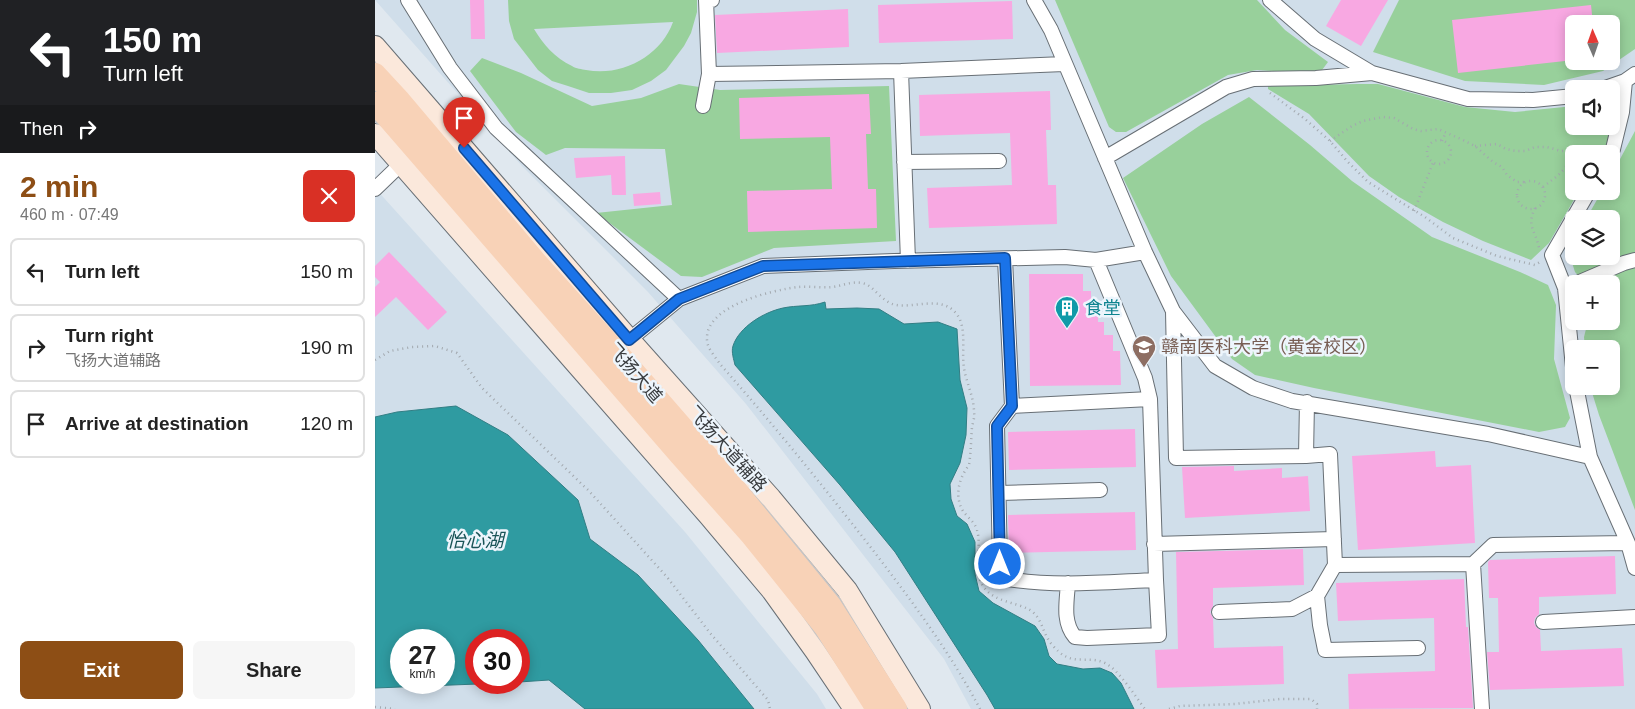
<!DOCTYPE html>
<html lang="en">
<head>
<meta charset="utf-8">
<style>
	:root { --surface:#fff; --page:#f6f6f6; --text:#222; --muted:#767676; --line:#e0e0e0; --accent:#8d4e15 }
	body { margin:0; font-family:Helvetica,"Noto Sans SC",sans-serif; background:var(--page); color:var(--text); height:100vh; display:flex; flex-direction:column; font-size:19px; white-space:nowrap }
	* { box-sizing:border-box; margin:0 }
	p { font-size:16px; color:var(--muted) }
	.icon { flex:none; width:28px; height:28px; fill:none; stroke:currentColor; stroke-width:2; stroke-linecap:round; stroke-linejoin:round }
	.map { position:relative; flex:1; overflow:hidden }
	.drawer { display:flex; flex-direction:column; background:var(--surface); width:375px }
	.drawer>* { flex:none }
	.banner { background:#202124; color:#fff; overflow:hidden }
	.needle { width:32px; rotate:358deg }
	.tools { position:absolute; left:1190px; top:15px; display:grid; gap:10px }
	.tools a { display:grid; place-items:center; width:55px; height:55px; border-radius:8px; background:var(--surface); box-shadow:0 2px 12px #0003; font-size:25px }
	.speed { position:absolute; left:15px; top:629px; display:flex; gap:10px; font-size:25px; font-weight:700; text-align:center }
	.speed>* { display:grid; place-content:center; width:65px; height:65px; border-radius:50%; background:var(--surface); box-shadow:0 2px 12px #0003; line-height:1 }
	.speed small { font-size:12px; font-weight:400 }
	.speed .limit { border:8px solid #d22; background:#fff; color:#111 }
	.pin { position:absolute; display:grid; place-items:center; width:42px; height:42px; color:#fff; margin:-51px -21px; border-radius:50% 50% 50% 0; rotate:-45deg; box-shadow:0 0 5px #0007 }
	.pin .icon { rotate:45deg }
	.me { position:absolute; width:55px; margin:-28px; rotate:0deg; stroke-linejoin:round; filter:drop-shadow(0 0 4px #0008) }
	.turn { display:flex; align-items:center; gap:18px; height:105px; padding:0 20px; font-size:22px }
	.turn .icon { width:65px; height:65px; stroke-width:2.5 }
	.turn b { display:block; font-size:35px; line-height:42px }
	.then { display:flex; align-items:center; height:48px; padding:0 20px; background:#0003; gap:10px; font-size:19px }
	.round { display:grid; place-items:center; flex:none; width:52px; height:52px; border-radius:8px; background:var(--page) }
	.headline { display:flex; align-items:center; justify-content:space-between; height:85px; padding:0 20px }
	h1 { font-size:30px; font-weight:700; line-height:38px; color:var(--accent) }
	.cta { display:flex; gap:10px; margin-top:auto; padding:10px 20px }
	.cta a { flex:1; height:58px; border-radius:8px; background:var(--accent); color:#fff; font-size:20px; font-weight:700; line-height:58px; text-align:center }
	.cta a+a { background:var(--page); color:var(--text) }
	ul { padding:0; list-style:none }
	li { display:flex; align-items:center; gap:15px; height:68px; margin:0 10px 8px; padding:0 10px; border:2px solid var(--line); border-radius:8px }
	li div { flex:1 }
	li b { display:block; font-size:19px }
	li em { font-style:normal }
	main { display:flex; flex:1; min-height:0 }
	.map>svg:first-child { display:block }
	.built { fill:#d0deea; fill-rule:evenodd }
	.green { fill:#98d09b; fill-rule:evenodd }
	.water { fill:#2f9ba1; stroke:#327e84; fill-rule:evenodd }
	.building { fill:#f8a8e2 }
	.lines { fill:none; stroke-linecap:round; stroke-linejoin:round }
	.street-casing { stroke:#686f75; stroke-width:16 }
	.secondary-casing { stroke:#686f75; stroke-width:22 }
	.primary-casing { stroke:#c4c4c5; stroke-width:25 }
	.path { stroke:#a2a8ae; stroke-width:2.5; stroke-dasharray:1 4; stroke-linecap:butt }
	.street { stroke:#fff; stroke-width:14 }
	.secondary { stroke:#fbe8db; stroke-width:20 }
	.primary { stroke:#f8d2b7; stroke-width:22 }
	.route-casing { stroke:#114b97; stroke-width:12 }
	.route { stroke:#1a73e8; stroke-width:9 }
	.labels { text-anchor:middle; dominant-baseline:central; stroke-width:5; stroke-linejoin:round; paint-order:stroke }
	.culture-label { font-size:18px; fill:#0d838f; stroke:#edf5fc; text-anchor:start }
	.education-label { font-size:18px; fill:#785e54; stroke:#edf5fc; text-anchor:start }
	.street-label { font-size:18px; fill:#393c3f; stroke:#edf5fc }
	.water-label { font-size:19px; font-style:italic; fill:#195457; stroke:#edf5fc }
</style>
</head>
<body>
<main>
<section class="drawer">
<div class="banner">
<div class="turn"><svg class="icon" aria-label="left" viewBox="0 0 24 24"><path d="M17 20v-9H6M10 6l-5 5 5 5"/></svg><div><b>150 m</b>Turn left</div></div>
<div class="then">Then<svg class="icon" aria-label="right" viewBox="0 0 24 24"><path d="M7 20v-9h11M14 6l5 5-5 5"/></svg></div>
</div>
<div class="headline"><div><h1>2 min</h1><p>460 m · 07:49</p></div><a class="round" style="background:#d93025;color:#fff"><svg class="icon" aria-label="close" viewBox="0 0 24 24"><path d="M6 6l12 12M18 6L6 18"/></svg></a></div>
<ul>
<li><svg class="icon" aria-label="left" viewBox="0 0 24 24"><path d="M17 20v-9H6M10 6l-5 5 5 5"/></svg><div><b>Turn left</b></div><em>150 m</em></li>
<li><svg class="icon" aria-label="right" viewBox="0 0 24 24"><path d="M7 20v-9h11M14 6l5 5-5 5"/></svg><div><b>Turn right</b><p>飞扬大道辅路</p></div><em>190 m</em></li>
<li><svg class="icon" aria-label="arrive" viewBox="0 0 24 24"><path d="M6 21V4h12l-3 4 3 4H6"/></svg><div><b>Arrive at destination</b></div><em>120 m</em></li>
</ul>
<div class="cta"><a>Exit</a><a>Share</a></div>
</section>
<div class="map">
<svg width="1260" height="709" viewBox="0 0 1260 709">
	<rect width="100%" height="100%" fill="#e0e8ef"/>
	<path class="built" d="M0,0h1260v709h-664l-27,-50 -198,-255 -98,-112 -126,-126zM1199,24h37v37h-37zM1199,89h37v37h-37zM1199,154h37v37h-37zM1199,219h37v37h-37zM1199,284h37v37h-37zM1199,349h37v37h-37z
		M0,188l310,344 132,162 9,15h-451zM26,640h43v42h-43zM101,640h43v42h-43z"/>
	<path class="green" d="M133,0h189v12l-6,21 -7,13 -18,24 -15,11 -19,9 -21,3h-22l-21,-7 -16,-5 -14,-11 -24,-31 -5,-18zM298,22c-12,34 -51,55 -87,48 -4,-1 -10,-1 -14,-4 -17,-8 -29,-22 -38,-37z
		M680,0h202l28,30 43,32 -9,12 -62,-4 -29,5 -102,57h-10l-7,-5z
		M1024,0h236v49l-32,22 -59,14 -79,-4 -92,-29zM1199,24h37v37h-37z
		M107,58l39,15 71,33 49,-8 38,-14 41,6 169,-4 7,155 -122,7 -72,29 -21,-1 -85,-63 76,-8 -7,-56 -100,-1 -19,7 -30,-23 -46,-61z
		M982,84h21l87,23 50,5 59,-6v20h37v-19l5,10 -6,21 -9,16h-27v37h5l-30,52 -18,17 -48,-19 -40,-19 -44,-25 -30,-21 -60,-62 -41,-25v-3z
		M874,97l61,48 42,36 80,56 88,35 28,13 8,20 -2,54 16,59 -5,9 -26,5 -225,-44 -59,-13 -23,-16 -61,-83 -48,-98 79,-54z
		M1260,131v379l-36,-95 -9,-29h21v-37h-26l-1,-12 4,-16h23v-37h-25l-11,-12 -7,-22 6,-10v16h37v-37h-25l16,-28h9v-15z"/>
	<path class="water" d="M450,302l1,7 31,-1 22,1 25,15 34,-2 19,7 3,51 7,28 -1,27 -6,28 -10,21 1,15 6,17 10,8 8,18v32l4,17 14,12 42,23 9,13 5,17 8,8 26,5 17,-1 12,5 9,10 13,26h-139l-8,-14 -92,-143 -55,-67 -105,-120c-1,-5 -4,-13 -2,-19 6,-19 31,-34 50,-38 14,-3 28,-1 42,-6z
		M81,406l52,29 70,65 12,39 48,36 60,65 56,69h-169l-36,-29 -30,2v-42h-43v42l27,1 -128,5v-271l22,-5zM27,640h42v42h-43z"/>
	<path class="building" d="M95,0h14l1,39h-14z
		M966,0h47l-27,46 -35,-20z
		M637,1l1,38 -134,4 -1,-38z
		M1216,5l2,19h-19v36l-116,13 -6,-53z
		M473,9l1,38 -132,6 -2,-38z
		M675,91l1,39h-5l2,55h8l1,39 -128,4 -2,-40 85,-3 -2,-52 -90,3 -1,-41z
		M494,94l2,40h-5l2,55h8l1,39 -129,4 -1,-41 85,-2 -2,-52 -90,2 -1,-41z
		M250,156l1,39h-14l-1,-20 -35,3 -2,-20z
		M285,192l1,12 -27,2 -1,-12z
		M14,252l58,60 -19,18 -32,-33 -21,20v-30l5,-5 -5,-5v-11z
		M654,274h54v17h8v15h7v16h6v13h9v16h7l1,34 -91,1z
		M760,429l1,38 -127,3 -1,-38z
		M1060,451l1,16 35,-2 4,78 -117,7 -6,-94z
		M859,466v5l48,-3v10l26,-2 2,35 -125,7 -3,-51z
		M760,512l1,38 -127,3 -1,-38z
		M928,549l1,36 -91,3v18l-3,6 3,6 1,30 69,-2 1,38 -127,4 -2,-38 23,-1 -2,-97z
		M1240,556l1,38 -77,3v17l-4,4 -1,5 2,4 4,3 1,21 81,-3 2,38 -134,4 -3,-38h12l-1,-54h-9l-1,-36 2,-2z
		M1089,579l2,48h2l5,81 -124,1 -1,-35 87,-3 -1,-53 -96,3 -2,-38z"/>
	<g class="lines">
		<g class="street-casing">
			<path id="street" d="M33,0l42,68 46,60 183,171 -55,45
				M659,0l17,30 94,222 28,59 42,55 38,22 39,13 196,33 102,23 38,86 7,25
				M895,0l45,39 57,34 96,26 65,1 41,-4
				M526,71l7,190
				M334,74l192,-3 163,-7
				M1227,89l23,-8 10,-7
				M328,106l6,-32 -3,-74h6
				M1235,154l3,-5 9,-37 3,-31
				M730,158l121,-71 27,-8 63,-1 56,-5
				M529,162l95,-1
				M0,189l26,-25
				M630,259l7,147 -15,20 3,138 8,15c48,8 99,3 148,1l-6,-181 -5,-21 -49,-118
				M1200,284l49,-21 11,-3
				M304,299l84,-33 131,-5 171,-4 31,3 49,-8
				M798,311l3,147 130,-2 24,-2 5,111 138,-1 9,145
				M1199,377l-9,-89 -13,-33 37,-64
				M1201,386l14,71
				M637,406l138,-7
				M931,456l1,-54
				M625,493l100,-3
				M779,544l180,-5
				M1098,564l20,-19 135,-2
				M693,583c-1,18 -6,39 7,54l12,1 72,-3 -3,-55
				M942,596l3,29 5,25 93,-2
				M844,612l73,-3 25,-13 18,-31
				M1168,622l92,-5"/>
		</g>
		<g class="secondary-casing">
			<path id="secondary" d="M0,46l255,294 141,158 76,92 73,119
				M0,134l333,381 64,76 43,60 39,58"/>
		</g>
		<g class="primary-casing">
			<path id="primary" d="M0,74l25,27 136,161 80,89 106,122 108,132 66,104
				M0,103l305,352 72,81 73,91 52,82"/>
		</g>
		<path class="path" d="M895,93l35,26 25,22 17,20 21,21 57,35 28,21 44,18 38,9 5,-3
			M1052 152a12 12 0 1 1 24 0a12 12 0 1 1-24 0Z
			M955,141l22,-15 11,-5 20,-4 11,1 19,11 8,2 17,-2 25,11 12,6 18,16 9,5 5,8 10,7h9
			M1067,141l4,-9
			M1100,146l22,-2 9,5 10,2h9l10,-4h12l14,4 38,-4
			M1142 195a14 14 0 1 1 28 0a14 14 0 1 1-28 0Z
			M1168,187c14,-11 27,-18 28,-37
			M1160,208c-9,19 1,23 4,40
			M1039,211l19,-48
			M0,360l15,-9 22,-4 23,-1 22,7 25,35 107,103 78,86 43,56 58,67 2,9
			M0,707l20,2
			M605,709c-30,-57 -69,-109 -108,-160 -49,-63 -99,-125 -152,-185 -5,-8 -14,-16 -13,-27 1,-32 66,-47 91,-50 11,-1 23,1 34,0 10,-1 19,-6 30,-4 12,2 19,19 34,22 19,3 44,-9 59,7 13,14 6,38 9,56 2,14 10,29 10,44 1,5 -1,10 -2,15 -1,13 -1,25 -3,38 -10,13 -15,31 -6,46 4,6 12,11 14,19 5,17 -4,40 6,56 10,16 33,16 47,24 11,7 12,19 18,29 2,4 7,9 10,12 16,15 30,4 47,12 14,7 30,33 40,46
			M794,709l11,-3 55,-2 45,-5h31l6,5v5"/>
		<use href="#street" class="street"/>
		<use href="#secondary" class="secondary"/>
		<use href="#primary" class="primary"/>
	</g>
	<g class="lines">
		<g class="route-casing">
			<path id="route" d="M89,148l165,192 50,-41 84,-33 242,-8 7,148 -15,20 3,138"/>
		</g>
		<use href="#route" class="route"/>
	</g>
	<defs>
		<g id="building-pin" transform="scale(1.25)"><path d="M0 17L-7.5 6A9.5 9.5 0 1 1 7.5 6Z" fill="#0f9aa8" stroke="#edf5fc"/><path d="M-4-6H4V6H1V3H-1V6H-4ZM-2.5-4.3h1.7v1.8h-1.7ZM.8-4.3h1.7v1.8H.8ZM-2.5-1h1.7V.8h-1.7ZM.8-1h1.7V.8H.8Z" fill="#fff"/></g>
		<g id="university-pin" transform="scale(1.25)"><path d="M0 17L-7.5 6A9.5 9.5 0 1 1 7.5 6Z" fill="#8d6e63" stroke="#edf5fc"/><path d="M0-5L7-2L0 1L-7-2ZM-4 1L0 2.5L4 1V4Q0 6-4 4Z" fill="#fff"/></g>
	</defs>
	<g fill-rule="evenodd">
		<use href="#building-pin" x="692" y="308"/>
		<use href="#university-pin" x="769" y="347"/>
	</g>
	<g class="labels">
		<g class="culture-label">
			<text x="710" y="308">食堂</text>
		</g>
		<g class="education-label">
			<text x="786" y="347">赣南医科大学（黄金校区）</text>
		</g>
		<g class="street-label">
			<text transform="translate(260 373) rotate(49)">飞扬大道</text>
			<text transform="translate(352 449) rotate(48)">飞扬大道辅路</text>
		</g>
		<g class="water-label">
			<text x="100" y="540">怡心湖</text>
		</g>
	</g>
</svg>
<div class="tools">
<a><svg class="needle" viewBox="-14 -14 28 28"><path d="M0-13l5 13h-10z" fill="#e53935"/><path d="M0 13l5-13h-10z" fill="#767676"/></svg></a>
<a><svg class="icon" aria-label="sound" viewBox="0 0 24 24"><path d="M4 9h4l5-4v14l-5-4H4zM17 9q2 3 0 6"/></svg></a>
<a><svg class="icon" aria-label="search" viewBox="0 0 24 24"><circle cx="10" cy="10" r="6"/><path d="M15 15l6 6"/></svg></a>
<a><svg class="icon" aria-label="layers" viewBox="0 0 24 24"><path d="M12 4l9 5-9 5-9-5zM3 14l9 5 9-5"/></svg></a>
<a>+</a>
<a>−</a>
</div>
<div class="speed"><div>27<small>km/h</small></div><div class="limit">30</div></div>
<div class="pin" style="left:89px;top:148px;background:#d93025"><svg class="icon" aria-label="arrive" viewBox="0 0 24 24"><path d="M6 21V4h12l-3 4 3 4H6"/></svg></div>
<svg class="me" style="left:625px;top:564px" viewBox="-20 -20 40 40"><circle r="17" fill="#1a73e8" stroke="#fff" stroke-width="3"/><path d="M0-11L8 9 0 5-8 9z" fill="#fff"/></svg>
</div>
</main>
</body>
</html>
